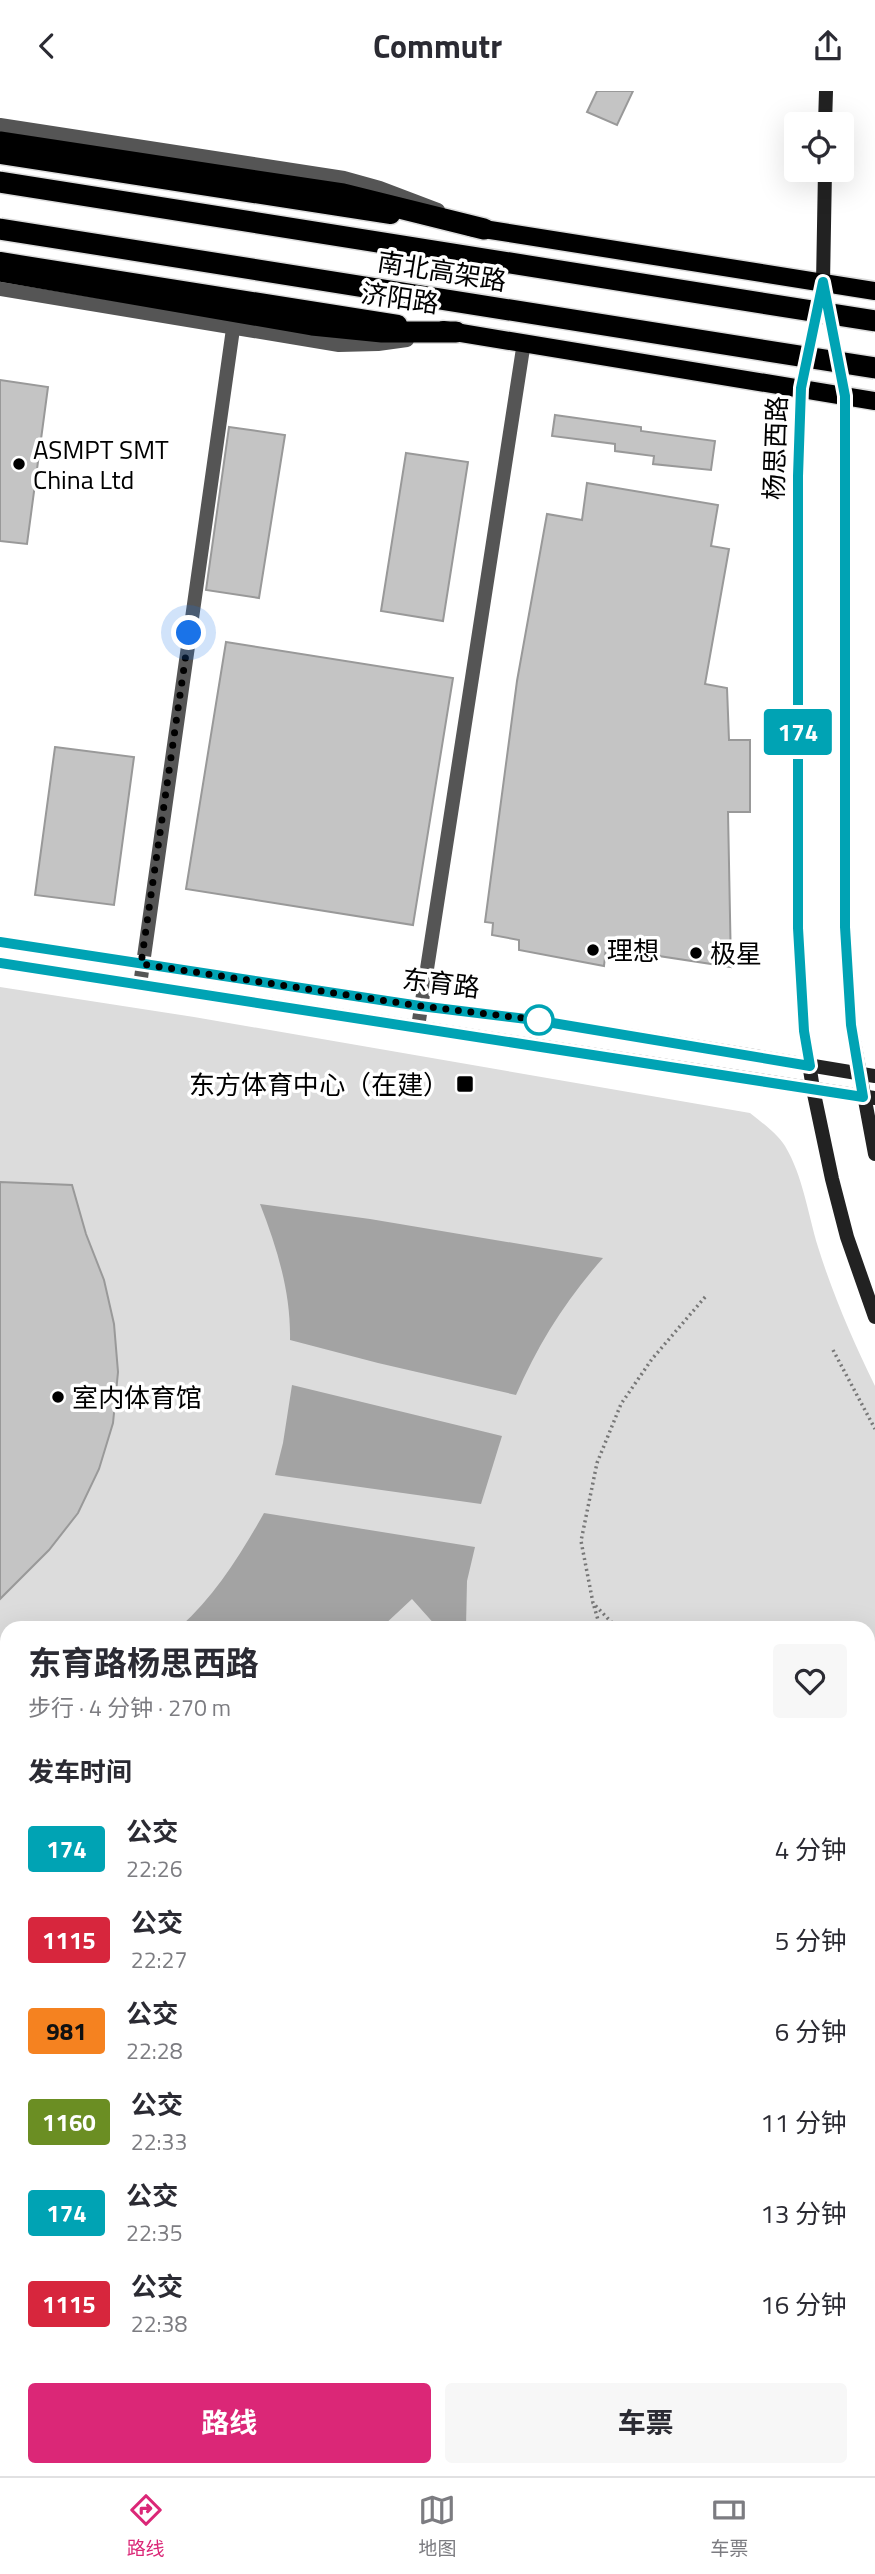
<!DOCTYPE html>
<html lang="zh">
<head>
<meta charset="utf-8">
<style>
	body { margin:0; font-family:"Titillium Web","Noto Sans SC",sans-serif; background:#f7f7f7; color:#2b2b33; height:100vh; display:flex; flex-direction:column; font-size:26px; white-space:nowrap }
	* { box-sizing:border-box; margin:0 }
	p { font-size:23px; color:#7c7c81 }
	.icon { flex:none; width:38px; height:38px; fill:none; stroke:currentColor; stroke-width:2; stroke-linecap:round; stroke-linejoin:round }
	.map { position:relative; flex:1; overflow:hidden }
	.sheet { position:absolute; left:0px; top:1530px; width:875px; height:856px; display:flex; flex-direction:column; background:#fff; border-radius:21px 21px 0 0; box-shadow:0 7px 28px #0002 }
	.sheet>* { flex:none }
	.badge { padding:0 14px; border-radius:5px; font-size:24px; line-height:46px }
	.controls { position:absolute; left:784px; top:21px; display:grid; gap:14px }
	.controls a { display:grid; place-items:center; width:70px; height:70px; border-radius:7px; background:#fff; box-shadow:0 7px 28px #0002; font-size:35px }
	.you { position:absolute; width:35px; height:35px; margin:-18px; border:5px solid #fff; border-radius:50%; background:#1a73e8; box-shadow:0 0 0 10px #1a73e833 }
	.map>.badge { position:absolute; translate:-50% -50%; box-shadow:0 0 0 4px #fff }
	h2 { padding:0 28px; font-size:26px; line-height:63px }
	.round { display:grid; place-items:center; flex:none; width:74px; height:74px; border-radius:7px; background:#f7f7f7 }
	.headline { display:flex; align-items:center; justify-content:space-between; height:119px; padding:0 28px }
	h1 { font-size:33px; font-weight:700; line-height:52px }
	.button { display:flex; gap:14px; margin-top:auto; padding:14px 28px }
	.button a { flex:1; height:80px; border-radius:7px; background:#db2777; color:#fff; font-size:28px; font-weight:700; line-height:80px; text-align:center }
	.button a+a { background:#f7f7f7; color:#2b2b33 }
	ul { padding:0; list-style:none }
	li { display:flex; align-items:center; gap:21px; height:91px; padding:0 28px }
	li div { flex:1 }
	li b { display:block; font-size:26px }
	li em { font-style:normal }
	li .badge { min-width:77px; font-weight:700; text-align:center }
	header { display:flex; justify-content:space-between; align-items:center; height:91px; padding:0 28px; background:#fff; font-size:32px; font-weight:700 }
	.tabs { display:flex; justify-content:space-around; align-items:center; height:98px; border-top:2px solid #e1e1e2; background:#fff; font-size:19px; color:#7c7c81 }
	.tabs a { display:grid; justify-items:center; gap:4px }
	.tabs .selected { color:#db2777 }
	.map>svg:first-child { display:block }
</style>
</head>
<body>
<header><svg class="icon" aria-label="back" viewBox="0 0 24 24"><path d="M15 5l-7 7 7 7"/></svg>Commutr<svg class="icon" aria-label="share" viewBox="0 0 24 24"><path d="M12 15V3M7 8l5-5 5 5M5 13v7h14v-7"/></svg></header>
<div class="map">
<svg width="875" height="2385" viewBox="0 0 875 2385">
	<rect width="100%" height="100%" fill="#fff"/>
	<path fill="#dcdcdc" d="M0,896L194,926L750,1022C762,1032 776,1041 785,1055C803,1085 808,1123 818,1156C833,1204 853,1250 875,1295V2122L868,2129V1536H7V2378H609L602,2385H0Z"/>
	<g fill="#a3a3a3">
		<path d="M260,1113L370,1128L603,1167C566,1209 538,1253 516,1304L378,1272L290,1249C291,1201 277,1157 260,1113Z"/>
		<path d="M292,1294L502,1345L481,1413L275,1384L283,1352Z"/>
		<path d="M264,1422L475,1456L467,1490L466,1536H437L412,1508L382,1536H180C215,1505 241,1463 264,1422Z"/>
		<path d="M7,1647V1897L0,1903V1651Z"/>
		<path d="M0,2042L7,2049V2378H133L126,2385H0Z"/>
	</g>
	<g fill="#c4c4c4" stroke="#999" stroke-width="2">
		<path d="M597,0H633L617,34L587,21Z"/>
		<path d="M0,289L48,296L27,453L0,450Z"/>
		<path d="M555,324L641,336V340L715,350L711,379L653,373L654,365L615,360V353L552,345Z"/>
		<path d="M229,336L285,344L259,507L206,499Z"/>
		<path d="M406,362L468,371L443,530L381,520Z"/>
		<path d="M587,392L718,414L711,455L729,458L705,593L727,597L729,649H750V721H728L731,876L606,857L604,875L519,859V849L492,844L493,832L485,831L517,590L547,423L582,429Z"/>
		<path d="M226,551L453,587L413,834L186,798Z"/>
		<path d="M55,656L134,666L114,814L35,804Z"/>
		<path d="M0,1091L72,1094L86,1143L104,1189L114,1233L118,1281L113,1332L99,1378L78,1422L49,1459L0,1508Z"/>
	</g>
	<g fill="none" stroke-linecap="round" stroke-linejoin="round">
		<g stroke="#dbdbdb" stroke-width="21">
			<g id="primary">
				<path d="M0,64L391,124"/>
				<path d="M471,136L875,200"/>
				<path d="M0,170L398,233"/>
				<path d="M443,239L875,310"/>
				<path d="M0,2347L7,2353"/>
				<path d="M39,2378L48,2385"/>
			</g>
		</g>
		<g stroke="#dbdbdb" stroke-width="24">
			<g id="highway">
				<path d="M0,51L343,103L484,138"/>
				<path d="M0,180L312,234L382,241H456"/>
			</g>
		</g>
		<g stroke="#777" stroke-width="3.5" stroke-dasharray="2 3.5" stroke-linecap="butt">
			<path d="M833,1259L875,1338"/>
			<path d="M594,1515L600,1536"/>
			<path d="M616,1536L593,1512L581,1450L597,1372L621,1313L652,1268L706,1205"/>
			<path d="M868,1579L875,1575"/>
			<path d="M868,1742L875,1729"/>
		</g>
		<path stroke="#555" stroke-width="9" d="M868,2241L875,2240"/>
		<g stroke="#555" stroke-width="14">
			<path d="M0,34L344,87L380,97L438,119"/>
			<path d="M0,198L339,254L378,253L407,249"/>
			<path d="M140,894L233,238"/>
			<path d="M418,936L524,251"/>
			<path d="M747,2378L753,2385"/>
		</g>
		<g stroke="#222" stroke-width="14">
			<path d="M825,33L826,0"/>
			<path d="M825,79L823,192L801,297L798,385V837L804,940L813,998L832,1088L847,1146L875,1226"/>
			<path d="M828,217L845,305V836L851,934L875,1063"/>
			<path d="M0,851L420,915L535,929L875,985"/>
			<path d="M0,872L875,1007"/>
			<path d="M868,2155L875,2148"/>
			<path d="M868,2209L875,2203"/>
			<path d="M631,2385L638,2378"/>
			<path d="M687,2385L694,2378"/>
		</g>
		<use href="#primary" stroke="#000" stroke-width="18"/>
		<use href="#highway" stroke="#000" stroke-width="21"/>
		<g stroke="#dbdbdb" stroke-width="24" stroke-linecap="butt">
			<g id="highway-bridge">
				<path d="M0,91L875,230"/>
				<path d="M0,138L875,277"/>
			</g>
		</g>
		<use href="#highway-bridge" stroke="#000" stroke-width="21"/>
	</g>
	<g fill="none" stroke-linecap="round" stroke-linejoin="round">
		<g stroke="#fff" stroke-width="16">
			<path id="line" d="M0,851L420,915L535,929L810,975L804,940L798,837V385L801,297L823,191L845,305V836L851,934L863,1006L0,872"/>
		</g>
		<use href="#line" stroke="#00a3b4" stroke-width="10"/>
		<path stroke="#000" stroke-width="7" stroke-dasharray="0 12.6" d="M189,542L141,873L420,915L539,929"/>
	</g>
	<g fill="#000" stroke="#fff" stroke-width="2.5">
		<circle cx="19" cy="373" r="7"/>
		<circle cx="593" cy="859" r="7"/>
		<circle cx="696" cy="862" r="7"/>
		<rect x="456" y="984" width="18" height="18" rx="3.5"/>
		<circle cx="58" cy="1306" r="7"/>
	</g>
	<circle fill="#fff" stroke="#00a3b4" stroke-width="3.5" cx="539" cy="929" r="14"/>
	<g text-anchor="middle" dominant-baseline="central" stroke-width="7" stroke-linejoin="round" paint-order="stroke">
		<g font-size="26" fill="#000" stroke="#fff">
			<text transform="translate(442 180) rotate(9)">南北高架路</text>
			<text transform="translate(400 207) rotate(8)">济阳路</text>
			<text transform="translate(775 357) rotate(-88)">杨思西路</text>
			<text transform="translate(441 892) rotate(7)">东育路</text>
		</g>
		<g font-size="26" fill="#000" stroke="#fff" text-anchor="start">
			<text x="33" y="358">ASMPT SMT<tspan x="33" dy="30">China Ltd</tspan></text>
			<text x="607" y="859">理想</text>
			<text x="710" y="862">极星</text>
			<text x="449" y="993" text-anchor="end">东方体育中心（在建）</text>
			<text x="72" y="1306">室内体育馆</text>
		</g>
	</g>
</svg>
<div class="controls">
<a><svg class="icon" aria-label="locate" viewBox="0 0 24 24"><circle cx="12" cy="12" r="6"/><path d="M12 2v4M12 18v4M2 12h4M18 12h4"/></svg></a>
</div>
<div class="you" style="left:189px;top:542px"></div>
<b class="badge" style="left:798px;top:641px;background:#00a3b4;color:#fff">174</b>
<section class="sheet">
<div class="headline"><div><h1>东育路杨思西路</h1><p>步行 · 4 分钟 · 270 m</p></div><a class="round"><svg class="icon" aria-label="heart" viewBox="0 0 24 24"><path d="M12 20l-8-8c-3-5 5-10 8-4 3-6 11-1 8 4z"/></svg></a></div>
<h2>发车时间</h2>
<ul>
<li><span class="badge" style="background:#00a3b4;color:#fff">174</span><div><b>公交</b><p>22:26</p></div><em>4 分钟</em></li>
<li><span class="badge" style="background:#d7263d;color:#fff">1115</span><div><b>公交</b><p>22:27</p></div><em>5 分钟</em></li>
<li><span class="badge" style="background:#f58220;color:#111">981</span><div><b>公交</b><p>22:28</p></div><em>6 分钟</em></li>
<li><span class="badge" style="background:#6b8e23;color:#fff">1160</span><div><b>公交</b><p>22:33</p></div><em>11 分钟</em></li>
<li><span class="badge" style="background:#00a3b4;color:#fff">174</span><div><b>公交</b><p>22:35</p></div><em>13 分钟</em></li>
<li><span class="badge" style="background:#d7263d;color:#fff">1115</span><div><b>公交</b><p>22:38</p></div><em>16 分钟</em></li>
</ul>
<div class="button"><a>路线</a><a>车票</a></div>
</section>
</div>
<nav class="tabs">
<a class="selected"><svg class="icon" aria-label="directions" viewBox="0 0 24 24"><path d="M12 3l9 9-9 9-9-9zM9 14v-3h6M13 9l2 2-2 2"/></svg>路线</a>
<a><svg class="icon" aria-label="map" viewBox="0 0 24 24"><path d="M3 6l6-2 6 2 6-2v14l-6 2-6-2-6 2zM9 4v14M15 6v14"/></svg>地图</a>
<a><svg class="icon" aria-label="tickets" viewBox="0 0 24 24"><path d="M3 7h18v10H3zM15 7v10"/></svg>车票</a>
</nav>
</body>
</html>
